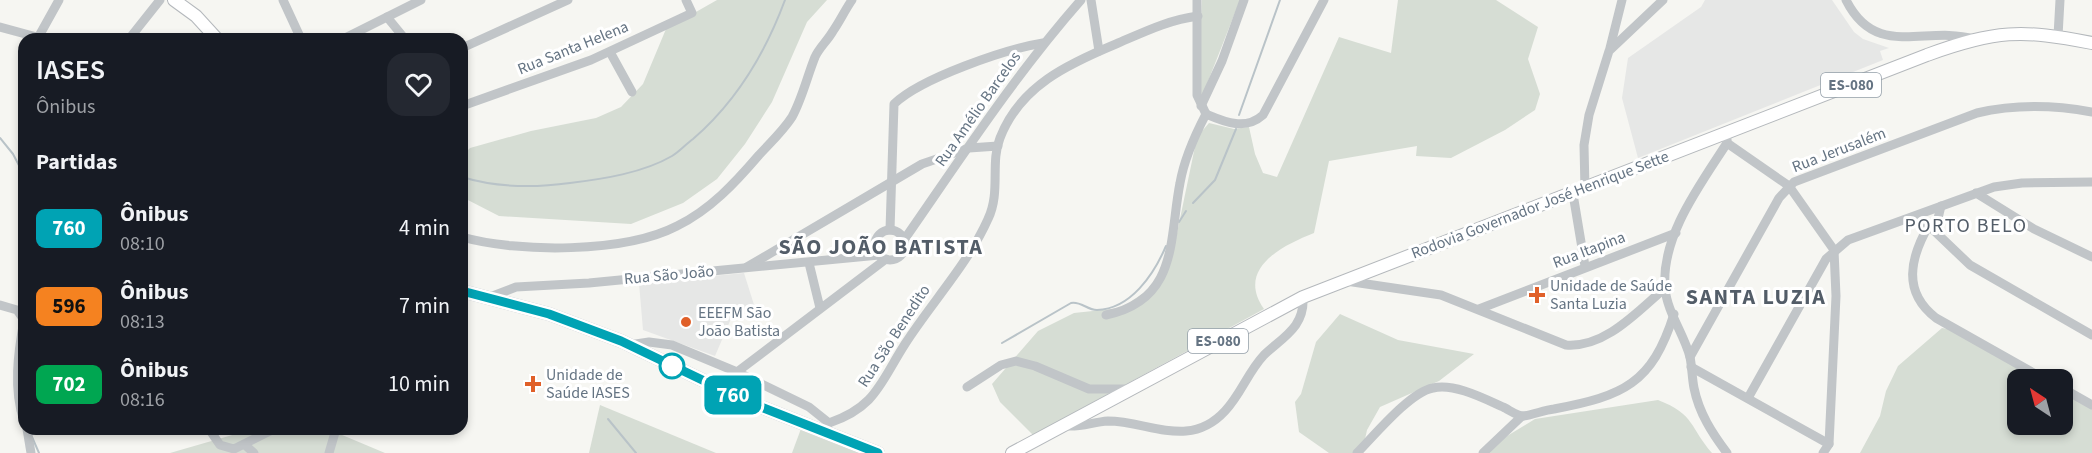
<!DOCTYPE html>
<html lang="pt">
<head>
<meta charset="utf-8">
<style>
	body { margin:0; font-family:"Source Sans 3",sans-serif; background:#242831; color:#f1f3f6; height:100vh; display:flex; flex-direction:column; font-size:22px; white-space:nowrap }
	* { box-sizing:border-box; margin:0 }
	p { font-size:20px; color:#9ea1a6 }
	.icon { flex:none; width:33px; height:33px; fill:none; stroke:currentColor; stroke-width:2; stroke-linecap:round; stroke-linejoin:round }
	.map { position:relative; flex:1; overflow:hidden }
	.side { position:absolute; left:18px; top:33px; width:450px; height:402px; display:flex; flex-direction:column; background:#171b24; border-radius:18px; box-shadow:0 3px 9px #0003 }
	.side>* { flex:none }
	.badge { padding:0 12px; border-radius:9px; font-size:21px; line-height:39px }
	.needle { width:39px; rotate:324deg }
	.buttons { position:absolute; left:2007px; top:369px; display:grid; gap:12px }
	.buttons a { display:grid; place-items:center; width:66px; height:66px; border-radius:12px; background:#171b24; box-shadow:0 3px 9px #0003; font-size:30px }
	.map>.badge { position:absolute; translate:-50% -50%; box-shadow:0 0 0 3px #fff }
	h2 { padding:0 18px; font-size:22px; line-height:54px }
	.round { display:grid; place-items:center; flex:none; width:63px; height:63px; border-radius:18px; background:#242831 }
	.overview { display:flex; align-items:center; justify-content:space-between; height:102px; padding:0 18px }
	h1 { font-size:28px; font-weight:600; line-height:45px }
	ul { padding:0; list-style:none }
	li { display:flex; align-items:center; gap:18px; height:78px; padding:0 18px }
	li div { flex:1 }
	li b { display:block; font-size:22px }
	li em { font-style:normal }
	li .badge { min-width:66px; font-weight:700; text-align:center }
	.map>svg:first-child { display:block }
</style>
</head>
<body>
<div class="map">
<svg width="2092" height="453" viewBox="0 0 2092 453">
	<rect width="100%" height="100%" fill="#f6f6f2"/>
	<g fill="#e6e7e6">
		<path d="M1705,0H1832L1854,32L1863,39L1889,48L1880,51L1883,60L1638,158L1622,98L1628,58L1701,7Z"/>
		<path d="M744,273L755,308L733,314L715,356L643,330L639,283Z"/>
	</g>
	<g fill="#d6ddd4">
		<path d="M717,0H827L807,22L772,102L745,144L717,179L683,203L631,224L499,216L462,197V156L470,148L531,131L596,118L621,107L643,84L666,29Z"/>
		<path d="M1202,0H1240L1201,99L1198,80Z"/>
		<path d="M1398,0H1496L1538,27L1528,59L1540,94L1535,110L1505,130L1451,158L1416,156L1417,146L1329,161L1314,233C1281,246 1236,269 1264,309L1033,435L1000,402L992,384L1038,331L1074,313L1121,308L1145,292L1171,262L1197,137L1209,123L1234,129L1249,127L1255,154L1263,173L1277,177L1339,37L1391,53Z"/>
		<path d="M1340,314L1398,340L1474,354L1439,381L1380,407L1367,430L1362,453H1329L1299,432L1295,402L1301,394L1316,342Z"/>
		<path d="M1942,328L1954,330L2042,379L2018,380V424H2062L2063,391L2092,408V453H1860L1880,416L1886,391L1898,366Z"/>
		<path d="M1658,400C1695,414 1690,428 1712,453H1479L1535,419Z"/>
		<path d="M600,405L716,453H589Z"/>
		<path d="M802,426L866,453H792Z"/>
		<path d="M253,429H336L335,432L385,453H170Z"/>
	</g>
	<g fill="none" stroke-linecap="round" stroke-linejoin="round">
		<g stroke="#b9c3c8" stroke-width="2">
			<path d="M1239,115L1280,0"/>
			<path d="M0,138L13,154L24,175"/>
			<path d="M462,177C498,188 534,188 570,183C603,179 643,173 672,156C679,152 686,144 693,139C737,101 765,54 785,0"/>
			<path d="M1193,203L1215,180L1236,129"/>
			<path d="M1179,222L1186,211"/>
			<path d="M1002,343L1071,303C1081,301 1087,310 1097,310C1131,309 1154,274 1166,246"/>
			<path d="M608,419L636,453"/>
			<path d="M32,437L39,453"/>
		</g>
		<g stroke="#b4b8bc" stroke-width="14">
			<g id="major">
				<path d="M174,0L196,16L217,39"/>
				<path d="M462,291L549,314L621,341L746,401L878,453"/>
				<path d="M1012,453L1303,297L1927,55C1996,30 2021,29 2092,43"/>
			</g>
		</g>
		<g stroke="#c1c5c8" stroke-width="9">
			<path d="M283,0L301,39"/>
			<path d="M1091,0L1099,51"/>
			<path d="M1197,0V95L1206,114"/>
			<path d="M1846,0C1876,60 1925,25 1974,39"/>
			<path d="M387,17L405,39"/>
			<path d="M0,27L44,39"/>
			<path d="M39,36L59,0"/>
			<path d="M2058,36L2060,0"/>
			<path d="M129,39L160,0"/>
			<path d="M343,39L421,0"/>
			<path d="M462,48L568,0"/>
			<path d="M1610,48L1622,0"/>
			<path d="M610,52L632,92"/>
			<path d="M462,106L591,60L692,13L686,0"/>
			<path d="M1201,106L1222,61L1244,0"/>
			<path d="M1206,114C1225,122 1245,131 1263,115L1324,0"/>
			<path d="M1727,139V143C1700,185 1661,236 1665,288C1667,312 1684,334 1690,357C1692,367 1692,378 1694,388C1699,413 1712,433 1727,453"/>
			<path d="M1727,143L1789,186L1834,250L1836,296L1829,444L1823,453"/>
			<path d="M1585,190L1584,145L1589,115L1609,51L1663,0"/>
			<path d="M1976,193L2034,229L2092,257"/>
			<path d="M1573,194L1585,266"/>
			<path d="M1926,223L1970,265L2092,335"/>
			<path d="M1929,225C1910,258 1902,292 1936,318L2046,380"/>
			<path d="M890,230L894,104C921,78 1006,49 1043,43"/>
			<circle cx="890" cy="245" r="15"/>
			<path d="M1935,231L1941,206"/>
			<path d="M462,237C518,253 625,253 677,226C710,210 735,183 759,155C770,143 783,131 792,117C802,99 807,77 815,57C819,48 828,40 833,31C840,21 845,10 852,0"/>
			<path d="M904,240C961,158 1015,75 1081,0"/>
			<path d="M809,263L820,308"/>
			<path d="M747,267L922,164L969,148L998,146"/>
			<path d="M1346,281L1441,295L1566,345C1605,348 1637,312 1665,288"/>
			<path d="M490,297L516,287L589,283L879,255"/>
			<path d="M0,305L17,310L24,320"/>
			<path d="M1479,309L1676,233"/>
			<path d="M1106,315C1179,300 1169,238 1180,183C1184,160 1195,135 1206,114"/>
			<path d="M24,320C18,353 13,389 24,421"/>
			<path d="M629,345L649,342L672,345L737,372L809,407L829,423"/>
			<path d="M1690,357L1779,198L1794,182L1977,113C2015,104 2054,105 2092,112"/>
			<path d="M1691,367L1829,444"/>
			<path d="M737,372L886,259"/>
			<path d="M967,387L1001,365L1016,361L1035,366L1089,389H1129"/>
			<path d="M2062,388L2092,405"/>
			<path d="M1748,398L1826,259L1848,240L1994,187L2022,183L2092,182"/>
			<path d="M829,423C876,407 880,383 905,344C932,302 968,264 988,219C1001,192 990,163 1000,138C1020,86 1068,64 1116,44C1144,32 1168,20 1198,16"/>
			<path d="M1067,426C1082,427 1093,422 1108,421C1149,421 1189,450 1225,411C1241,394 1248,372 1264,355C1283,337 1305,327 1303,297"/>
			<path d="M27,429L31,453"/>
			<path d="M209,429L220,445L234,449L274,429"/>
			<path d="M245,445L254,453"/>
			<path d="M329,453L336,429"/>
			<path d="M1357,453C1374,436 1410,392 1433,388C1454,383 1483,398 1503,407C1508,409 1517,416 1523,416C1533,415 1544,410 1554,409C1623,396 1652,384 1674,314"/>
			<path d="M1483,453L1522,416"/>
		</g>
		<use href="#major" stroke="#fff" stroke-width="12"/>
	</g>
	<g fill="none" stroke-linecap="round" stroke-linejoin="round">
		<g stroke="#fff" stroke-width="14">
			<path id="line" d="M462,291L549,314L621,341L746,401L878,453"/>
		</g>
		<use href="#line" stroke="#00a3b4" stroke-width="9"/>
	</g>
	<g fill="#e06029" stroke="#fff" stroke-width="2">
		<path d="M1534 286h6v6h6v6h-6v6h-6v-6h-6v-6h6z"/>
		<circle cx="686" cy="322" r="6"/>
		<path d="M530 375h6v6h6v6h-6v6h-6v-6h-6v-6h6z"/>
	</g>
	<circle fill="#fff" stroke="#00a3b4" stroke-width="3" cx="672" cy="366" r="12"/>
	<g text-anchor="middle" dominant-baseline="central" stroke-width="6" stroke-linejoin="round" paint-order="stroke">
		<g fill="#fff" stroke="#939ea8" stroke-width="1.5">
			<rect x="1821" y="73" width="60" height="24" rx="4.5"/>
			<rect x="1188" y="329" width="60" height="24" rx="4.5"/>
		</g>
		<g font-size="15" font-weight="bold" fill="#657483">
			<text x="1851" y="85">ES-080</text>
			<text x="1218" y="341">ES-080</text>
		</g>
		<g font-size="16" fill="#657483" stroke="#fff">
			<text transform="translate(573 48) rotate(-22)">Rua Santa Helena</text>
			<text transform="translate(978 109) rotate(-55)">Rua Amélio Barcelos</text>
			<text transform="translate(1839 150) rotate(-21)">Rua Jerusalém</text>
			<text transform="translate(1540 205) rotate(-21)">Rodovia Governador José Henrique Sette</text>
			<text transform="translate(1589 250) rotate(-21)">Rua Itapina</text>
			<text transform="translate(669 275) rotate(-5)">Rua São João</text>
			<text transform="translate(894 336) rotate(-57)">Rua São Benedito</text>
		</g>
		<g font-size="16" fill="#657483" stroke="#fff" text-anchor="start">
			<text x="1550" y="286">Unidade de Saúde<tspan x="1550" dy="18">Santa Luzia</tspan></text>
			<text x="698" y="313">EEEFM São<tspan x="698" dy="18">João Batista</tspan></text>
			<text x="546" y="375">Unidade de<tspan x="546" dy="18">Saúde IASES</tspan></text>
		</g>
		<g font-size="20" letter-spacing="1.5" fill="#535d68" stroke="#fff">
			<text x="1966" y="226">PORTO BELO</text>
		</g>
		<g font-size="22" font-weight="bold" letter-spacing="1.5" fill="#535d68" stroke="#fff">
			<text x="881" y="247">SÃO JOÃO BATISTA</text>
			<text x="1756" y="297">SANTA LUZIA</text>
		</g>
	</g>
</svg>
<div class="buttons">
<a><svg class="needle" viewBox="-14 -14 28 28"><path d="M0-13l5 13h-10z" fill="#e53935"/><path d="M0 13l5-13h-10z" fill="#9ea1a6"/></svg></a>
</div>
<b class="badge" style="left:733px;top:395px;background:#00a3b4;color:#fff">760</b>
<section class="side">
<div class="overview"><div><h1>IASES</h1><p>Ônibus</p></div><a class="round"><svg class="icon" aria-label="heart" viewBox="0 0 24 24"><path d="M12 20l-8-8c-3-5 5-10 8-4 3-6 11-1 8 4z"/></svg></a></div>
<h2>Partidas</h2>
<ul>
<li><span class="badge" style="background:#00a3b4;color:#fff">760</span><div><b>Ônibus</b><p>08:10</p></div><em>4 min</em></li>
<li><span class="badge" style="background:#f58220;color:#111">596</span><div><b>Ônibus</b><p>08:13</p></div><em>7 min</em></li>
<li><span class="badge" style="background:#00a651;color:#fff">702</span><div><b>Ônibus</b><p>08:16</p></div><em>10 min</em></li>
</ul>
</section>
</div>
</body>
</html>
